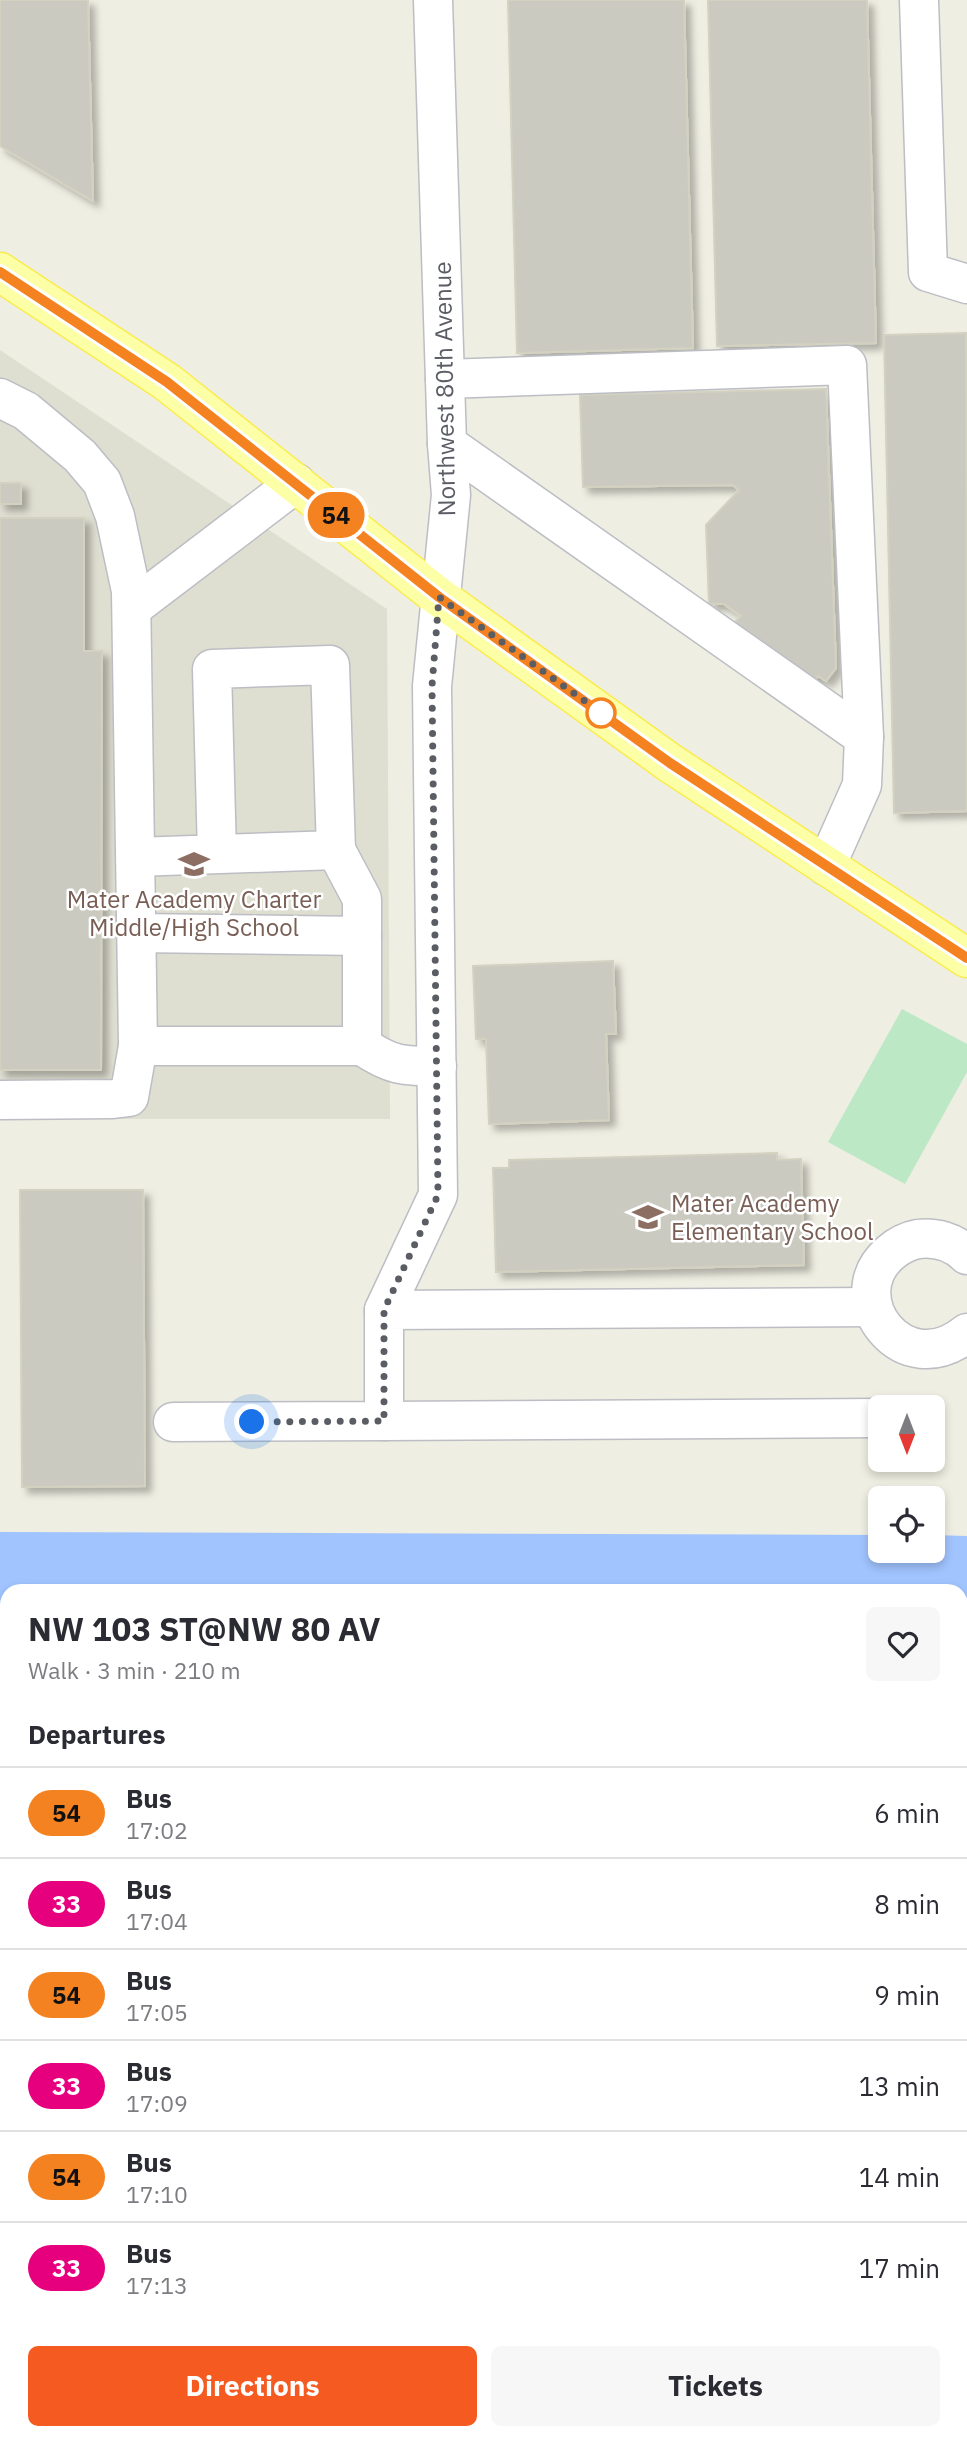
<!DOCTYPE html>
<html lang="en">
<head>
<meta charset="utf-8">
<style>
	body { margin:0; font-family:"IBM Plex Sans",sans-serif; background:#f7f7f7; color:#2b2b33; height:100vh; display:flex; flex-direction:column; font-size:26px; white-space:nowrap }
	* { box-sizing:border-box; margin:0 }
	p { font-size:23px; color:#7c7c81 }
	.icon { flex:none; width:38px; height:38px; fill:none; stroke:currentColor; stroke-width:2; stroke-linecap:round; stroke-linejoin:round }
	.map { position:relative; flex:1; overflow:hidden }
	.sheet { position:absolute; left:0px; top:1584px; width:968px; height:856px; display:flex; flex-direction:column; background:#fff; border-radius:21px 21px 0 0; box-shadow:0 4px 10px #0003 }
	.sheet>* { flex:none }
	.badge { padding:0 14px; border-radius:23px; font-size:24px; line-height:46px }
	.needle { width:46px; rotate:180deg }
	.buttons { position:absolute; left:868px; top:1395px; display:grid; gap:14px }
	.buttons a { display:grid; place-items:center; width:77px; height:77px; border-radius:10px; background:#fff; box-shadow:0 4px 10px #0003; font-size:35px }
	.you { position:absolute; width:35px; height:35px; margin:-18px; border:5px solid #fff; border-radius:50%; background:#1a73e8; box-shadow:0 0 0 10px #1a73e833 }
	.map>.badge { position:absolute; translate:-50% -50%; box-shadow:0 0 0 4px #fff }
	h2 { padding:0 28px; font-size:26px; line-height:63px }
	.round { display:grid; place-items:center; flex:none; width:74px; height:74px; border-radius:10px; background:#f7f7f7 }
	.summary { display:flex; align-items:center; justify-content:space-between; height:119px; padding:0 28px }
	h1 { font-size:33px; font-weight:800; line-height:52px }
	.button { display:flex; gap:14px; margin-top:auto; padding:14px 28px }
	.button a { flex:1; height:80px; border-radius:10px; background:#f55b21; color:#fff; font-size:28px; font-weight:800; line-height:80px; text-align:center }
	.button a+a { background:#f7f7f7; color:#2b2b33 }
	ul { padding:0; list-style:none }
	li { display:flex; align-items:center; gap:21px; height:91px; padding:0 28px; border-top:2px solid #e1e1e2 }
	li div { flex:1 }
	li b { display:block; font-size:26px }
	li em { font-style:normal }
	li .badge { min-width:77px; font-weight:700; text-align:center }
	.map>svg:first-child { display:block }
</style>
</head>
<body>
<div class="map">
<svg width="967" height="2438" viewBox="0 0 967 2438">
	<defs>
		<filter id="shadow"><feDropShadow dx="6" dy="6" stdDeviation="3.5" flood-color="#0004"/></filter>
	</defs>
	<rect width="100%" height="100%" fill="#eeeee2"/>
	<path fill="#deded1" d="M0,350L387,609L390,1119H0Z"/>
	<path fill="#bce8c5" d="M902,1009L967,1044V1072L905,1184L828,1142Z"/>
	<path fill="#a1c4ff" d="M0,1532L880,1535V1550H933V1535L967,1536V1652H961V1591H7V1646H0Z"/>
	<g fill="#cbcac1" stroke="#d3d1c0" stroke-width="2" filter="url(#shadow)">
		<path d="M0,0H88L93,201L0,146Z"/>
		<path d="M508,0H684L693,348L517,353Z"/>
		<path d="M708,0H867L876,343L717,346Z"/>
		<path d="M966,333L967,811L894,813L884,335Z"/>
		<path d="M826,389L836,668L826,681L818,676L810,685L733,624L741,616L724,604H709L706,525L739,490L733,485L583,487L580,395Z"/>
		<rect x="0" y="483" width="21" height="21"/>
		<path d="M0,518H84V651H102L101,1070H0Z"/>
		<path d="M613,961L616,1034H606L609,1120L489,1124L486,1039H476L473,966Z"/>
		<path d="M777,1153V1160L801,1159L804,1265L496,1272L493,1168H509V1160Z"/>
		<path d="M20,1190H143L145,1486L22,1487Z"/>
		<rect x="0" y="1951" width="7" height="152"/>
		<rect x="0" y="2162" width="7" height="61"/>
		<rect x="0" y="2294" width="7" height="64"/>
	</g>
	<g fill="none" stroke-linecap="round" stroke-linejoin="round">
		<g stroke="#bcbec4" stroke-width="41">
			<g id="minor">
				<path d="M919,0L928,272L967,284"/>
				<path d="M445,379L847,365L864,737"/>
				<path d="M0,398L26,411L80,456L102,482L115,516L131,591L138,1046L129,1097L113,1099L0,1100"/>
				<path d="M447,444L864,737L862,785L826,866"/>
				<path d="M132,608L296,483"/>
				<path d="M136,857L336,850L330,665L212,669L217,854"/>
				<path d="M136,933L362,936"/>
				<path d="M138,1046H362V899L336,850"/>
				<path d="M362,1046C392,1066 402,1066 437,1066"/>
				<path d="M967,1255C954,1242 936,1237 918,1239C907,1241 898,1246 890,1253C838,1298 904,1385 967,1333"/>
				<path d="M384,1310L438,1195L432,686L451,495L447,444L433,0"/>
				<path d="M384,1421L880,1418"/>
				<path d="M173,1422L384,1421V1310L873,1307"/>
				<path d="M961,1758H967"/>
				<path d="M2,1915L5,1758"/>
				<path d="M961,1964H967"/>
				<path d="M961,2273H967"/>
				<path d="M0,2381H7"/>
			</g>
		</g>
		<g stroke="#fbec4e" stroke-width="41">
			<path id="major" d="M0,272L167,382L439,597L670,763L967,958"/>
		</g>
		<use href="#minor" stroke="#fff" stroke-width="38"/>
		<use href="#major" stroke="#fcffa6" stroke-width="38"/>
	</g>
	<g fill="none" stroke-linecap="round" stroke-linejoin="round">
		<g stroke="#fff" stroke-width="16">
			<path id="line" d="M0,272L167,382L439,597L670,763L967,958"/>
		</g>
		<use href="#line" stroke="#f58220" stroke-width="10"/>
		<path stroke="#5a5d64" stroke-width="7" stroke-dasharray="0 12.6" d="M252,1422L384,1421V1310L438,1195L432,686L439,597L610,719L601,713"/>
	</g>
	<defs>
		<g id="school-bare" transform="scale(2.415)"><path d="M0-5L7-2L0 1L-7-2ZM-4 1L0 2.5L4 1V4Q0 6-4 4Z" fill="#8d6e63" stroke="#fff" stroke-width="2.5" paint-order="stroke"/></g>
	</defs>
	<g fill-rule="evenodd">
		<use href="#school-bare" x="194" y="864"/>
		<use href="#school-bare" x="648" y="1217"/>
	</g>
	<circle fill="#fff" stroke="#f58220" stroke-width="3.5" cx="601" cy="713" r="14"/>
	<g text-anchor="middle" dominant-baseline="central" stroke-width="5" stroke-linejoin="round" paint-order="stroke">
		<g font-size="24" fill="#5a5d64" stroke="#fff">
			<text transform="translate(444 389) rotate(-91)">Northwest 80th Avenue</text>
		</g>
		<g font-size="24" fill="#785e54" stroke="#fff">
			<text x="194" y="899">Mater Academy Charter<tspan x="194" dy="28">Middle/High School</tspan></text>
			<text x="671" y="1203" text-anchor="start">Mater Academy<tspan x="671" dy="28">Elementary School</tspan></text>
		</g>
	</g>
</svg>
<div class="buttons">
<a><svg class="needle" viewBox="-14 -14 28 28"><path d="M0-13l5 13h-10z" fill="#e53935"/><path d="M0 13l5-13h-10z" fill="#7c7c81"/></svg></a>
<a><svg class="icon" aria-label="locate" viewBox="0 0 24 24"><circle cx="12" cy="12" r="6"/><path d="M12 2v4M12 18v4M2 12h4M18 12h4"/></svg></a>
</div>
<div class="you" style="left:252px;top:1422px"></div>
<b class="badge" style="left:336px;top:515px;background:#f58220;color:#111">54</b>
<section class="sheet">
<div class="summary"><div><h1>NW 103 ST@NW 80 AV</h1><p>Walk · 3 min · 210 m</p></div><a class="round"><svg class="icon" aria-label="heart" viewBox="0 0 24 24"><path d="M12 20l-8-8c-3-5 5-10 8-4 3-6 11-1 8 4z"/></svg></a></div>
<h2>Departures</h2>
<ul>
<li><span class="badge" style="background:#f58220;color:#111">54</span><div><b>Bus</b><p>17:02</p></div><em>6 min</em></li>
<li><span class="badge" style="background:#e6007e;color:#fff">33</span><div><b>Bus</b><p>17:04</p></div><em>8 min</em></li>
<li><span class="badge" style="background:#f58220;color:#111">54</span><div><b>Bus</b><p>17:05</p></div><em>9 min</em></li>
<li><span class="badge" style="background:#e6007e;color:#fff">33</span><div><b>Bus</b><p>17:09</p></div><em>13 min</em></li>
<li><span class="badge" style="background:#f58220;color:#111">54</span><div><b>Bus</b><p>17:10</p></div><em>14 min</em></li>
<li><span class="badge" style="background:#e6007e;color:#fff">33</span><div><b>Bus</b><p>17:13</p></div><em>17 min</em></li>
</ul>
<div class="button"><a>Directions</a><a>Tickets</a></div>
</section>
</div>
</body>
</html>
